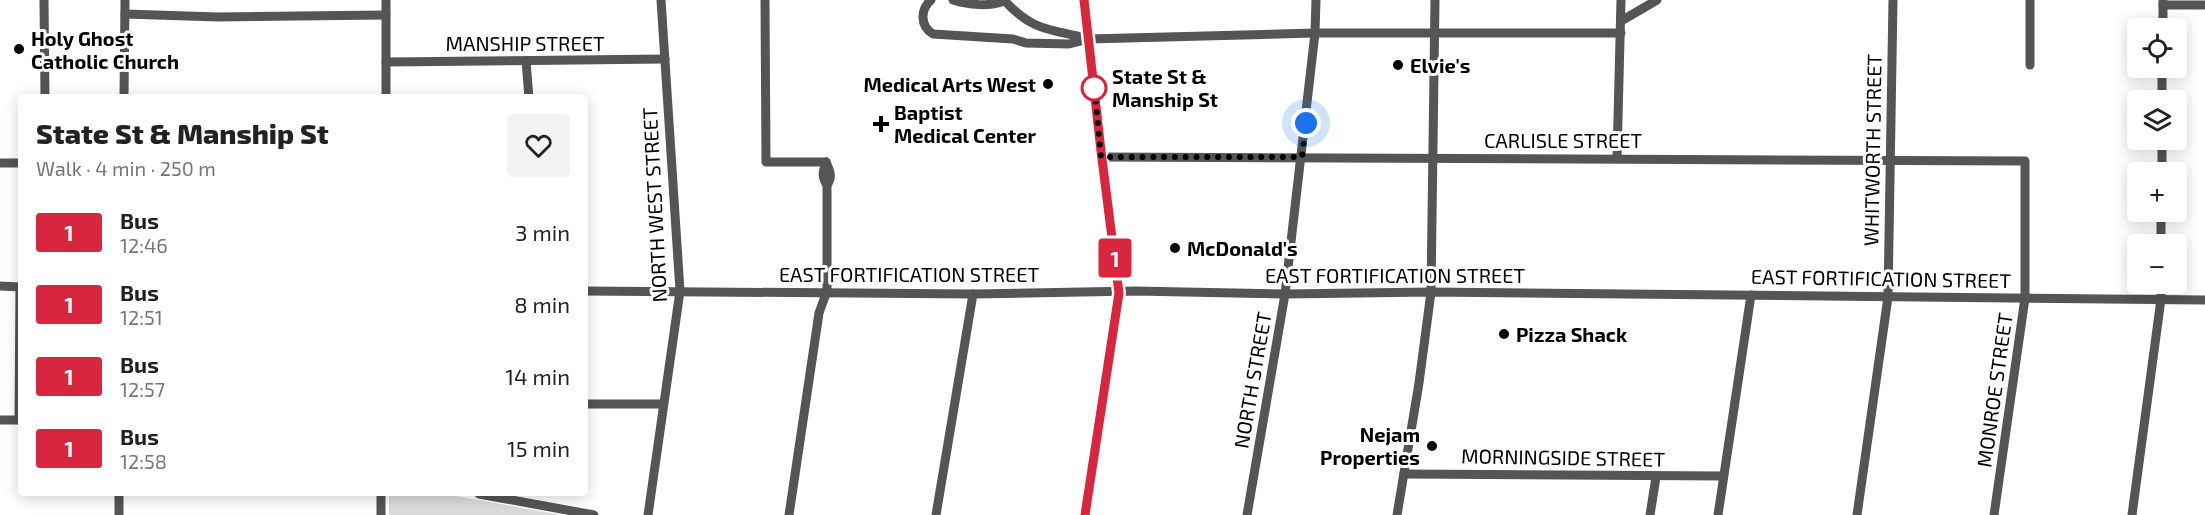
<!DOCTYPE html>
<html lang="en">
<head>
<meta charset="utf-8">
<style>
	body { margin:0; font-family:"Exo 2",sans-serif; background:#f2f2f2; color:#222; height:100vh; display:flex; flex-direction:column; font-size:22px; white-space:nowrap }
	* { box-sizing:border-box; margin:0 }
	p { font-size:20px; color:#767676 }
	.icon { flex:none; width:33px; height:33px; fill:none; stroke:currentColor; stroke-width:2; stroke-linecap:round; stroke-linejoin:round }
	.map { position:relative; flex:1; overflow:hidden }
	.side { position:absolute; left:18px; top:94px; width:570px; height:402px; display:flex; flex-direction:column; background:#fff; border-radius:6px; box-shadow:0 3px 15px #0003 }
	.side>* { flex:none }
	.badge { padding:0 12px; border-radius:4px; font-size:21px; line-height:39px }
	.buttons { position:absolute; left:2127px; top:18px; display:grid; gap:12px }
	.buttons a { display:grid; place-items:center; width:60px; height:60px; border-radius:6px; background:#fff; box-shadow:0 3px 15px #0003; font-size:30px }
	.you { position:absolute; width:30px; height:30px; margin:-15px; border:4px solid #fff; border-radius:50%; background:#1a73e8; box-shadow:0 0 0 9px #1a73e833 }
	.map>.badge { position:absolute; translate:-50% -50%; box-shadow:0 0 0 3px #fff }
	.round { display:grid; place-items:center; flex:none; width:63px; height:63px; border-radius:6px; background:#f2f2f2 }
	.headline { display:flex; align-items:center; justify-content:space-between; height:102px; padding:0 18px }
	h1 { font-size:28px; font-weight:800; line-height:45px }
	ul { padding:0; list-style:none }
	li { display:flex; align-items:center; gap:18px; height:72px; padding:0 18px }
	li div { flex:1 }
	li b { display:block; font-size:22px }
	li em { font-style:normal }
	li .badge { min-width:66px; font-weight:700; text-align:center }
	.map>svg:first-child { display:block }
</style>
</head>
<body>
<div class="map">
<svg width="2205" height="515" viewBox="0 0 2205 515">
	<rect width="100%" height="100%" fill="#fff"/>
	<path fill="#dcdcdc" d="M389,494H444L562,515H389Z"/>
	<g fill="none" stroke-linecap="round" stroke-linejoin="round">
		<g stroke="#555" stroke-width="9">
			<path d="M44,0L45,98"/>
			<path d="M386,0V98"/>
			<path d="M765,0L766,162H826"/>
			<path d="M931,0C920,10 920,26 933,34L1013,39L1026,43L1069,44L1089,39L1315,33H1621"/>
			<path d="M953,0C969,5 989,7 1004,1"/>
			<path d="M1004,0C1032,31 1049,29 1086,38"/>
			<path d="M2163,5H2205"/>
			<path d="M125,14L218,17L386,15"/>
			<path d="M1621,21L1657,0"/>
			<path d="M2163,28V1"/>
			<path d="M526,61L529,98"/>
			<path d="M386,62L665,59"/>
			<path d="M2030,65V0"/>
			<path d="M124,98L125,0"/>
			<path d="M2162,100V68"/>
			<path d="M1101,157L2025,161V298L1994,515"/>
			<path d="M1617,158L1621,0"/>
			<path d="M826,162C823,172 821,176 827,185"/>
			<path d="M0,163H21"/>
			<path d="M2162,172V140"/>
			<path d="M2161,244V212"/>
			<path d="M0,286L21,287"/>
			<path d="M585,291L973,294L1135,291L1285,294L1431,292L2205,300"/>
			<path d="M585,404H663"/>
			<path d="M0,420H21"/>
			<path d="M19,420L20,287"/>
			<path d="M1404,474L1723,476"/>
			<path d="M381,494V515"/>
			<path d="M479,494L594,515"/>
			<path d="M119,515V494"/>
			<path d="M648,515L680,291L661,0"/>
			<path d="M789,515L819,313L827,291V185C833,177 830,171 826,162"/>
			<path d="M936,515L973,294"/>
			<path d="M1247,515L1285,294L1315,33L1316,0"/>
			<path d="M1397,515L1419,383L1431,292L1435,0"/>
			<path d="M1650,515L1656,477"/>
			<path d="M1718,515L1751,295"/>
			<path d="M1857,515L1888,297L1893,0"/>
			<path d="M2132,515L2161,299V284"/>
		</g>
		<path stroke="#000" stroke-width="10" d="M1084,0L1101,157L1119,293L1085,515"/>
	</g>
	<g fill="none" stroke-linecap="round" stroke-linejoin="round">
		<g stroke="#fff" stroke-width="14">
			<path id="line" d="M1084,0L1101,151L1119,293L1085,515"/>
		</g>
		<use href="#line" stroke="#d7263d" stroke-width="9"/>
		<path stroke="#000" stroke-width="6" stroke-dasharray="0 10.8" d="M1094,88V84L1101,157H1302L1306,123"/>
	</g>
	<g fill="#000" stroke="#fff" stroke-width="2">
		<circle cx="19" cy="49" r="6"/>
		<circle cx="1398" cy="65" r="6"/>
		<circle cx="1048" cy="84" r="6"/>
		<path d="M878 115h6v6h6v6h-6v6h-6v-6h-6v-6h6z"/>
		<circle cx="1175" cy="248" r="6"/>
		<circle cx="1504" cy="334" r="6"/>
		<circle cx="1432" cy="446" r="6"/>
	</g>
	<circle fill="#fff" stroke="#d7263d" stroke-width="3" cx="1094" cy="88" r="12"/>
	<g text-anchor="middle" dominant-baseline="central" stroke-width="6" stroke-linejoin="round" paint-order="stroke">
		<g font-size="20" font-weight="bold" fill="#000" stroke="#fff" text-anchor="start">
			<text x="31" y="38">Holy Ghost<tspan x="31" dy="23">Catholic Church</tspan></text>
			<text x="1410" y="65">Elvie's</text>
			<text x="1036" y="84" text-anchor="end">Medical Arts West</text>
			<text x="894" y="112">Baptist<tspan x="894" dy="23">Medical Center</tspan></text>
			<text x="1187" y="248">McDonald's</text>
			<text x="1516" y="334">Pizza Shack</text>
			<text x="1420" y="434" text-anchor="end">Nejam<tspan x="1420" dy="23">Properties</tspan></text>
		</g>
		<g font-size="20" fill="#000" stroke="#fff">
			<text x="525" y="43">MANSHIP STREET</text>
			<text x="1563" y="140">CARLISLE STREET</text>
			<text transform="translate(1872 150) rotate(-89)">WHITWORTH STREET</text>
			<text transform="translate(654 205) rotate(-93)">NORTH WEST STREET</text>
			<text x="909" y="274">EAST FORTIFICATION STREET</text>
			<text x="1395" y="275">EAST FORTIFICATION STREET</text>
			<text transform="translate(1881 278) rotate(1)">EAST FORTIFICATION STREET</text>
			<text transform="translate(1252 380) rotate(-80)">NORTH STREET</text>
			<text transform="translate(1994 390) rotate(-82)">MONROE STREET</text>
			<text transform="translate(1563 457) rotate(1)">MORNINGSIDE STREET</text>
		</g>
		<g font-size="20" font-weight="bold" fill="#000" stroke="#fff" text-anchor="start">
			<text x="1112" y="76">State St &amp;<tspan x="1112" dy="23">Manship St</tspan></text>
		</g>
	</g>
</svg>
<div class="buttons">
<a><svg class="icon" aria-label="locate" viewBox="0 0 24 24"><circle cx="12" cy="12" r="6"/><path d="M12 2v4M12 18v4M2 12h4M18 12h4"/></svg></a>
<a><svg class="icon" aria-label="layers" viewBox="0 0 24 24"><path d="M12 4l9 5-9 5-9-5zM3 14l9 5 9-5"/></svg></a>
<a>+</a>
<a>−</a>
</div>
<div class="you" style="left:1306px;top:123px"></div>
<b class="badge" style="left:1115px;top:258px;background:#d7263d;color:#fff">1</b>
<section class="side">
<div class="headline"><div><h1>State St &amp; Manship St</h1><p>Walk · 4 min · 250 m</p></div><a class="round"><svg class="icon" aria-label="heart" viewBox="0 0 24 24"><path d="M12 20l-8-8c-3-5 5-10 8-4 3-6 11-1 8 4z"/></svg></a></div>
<ul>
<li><span class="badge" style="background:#d7263d;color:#fff">1</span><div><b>Bus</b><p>12:46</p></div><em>3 min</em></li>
<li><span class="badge" style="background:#d7263d;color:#fff">1</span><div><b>Bus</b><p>12:51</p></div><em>8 min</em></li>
<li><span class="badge" style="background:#d7263d;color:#fff">1</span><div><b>Bus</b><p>12:57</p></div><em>14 min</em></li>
<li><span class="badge" style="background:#d7263d;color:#fff">1</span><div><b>Bus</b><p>12:58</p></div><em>15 min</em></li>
</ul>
</section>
</div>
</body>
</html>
